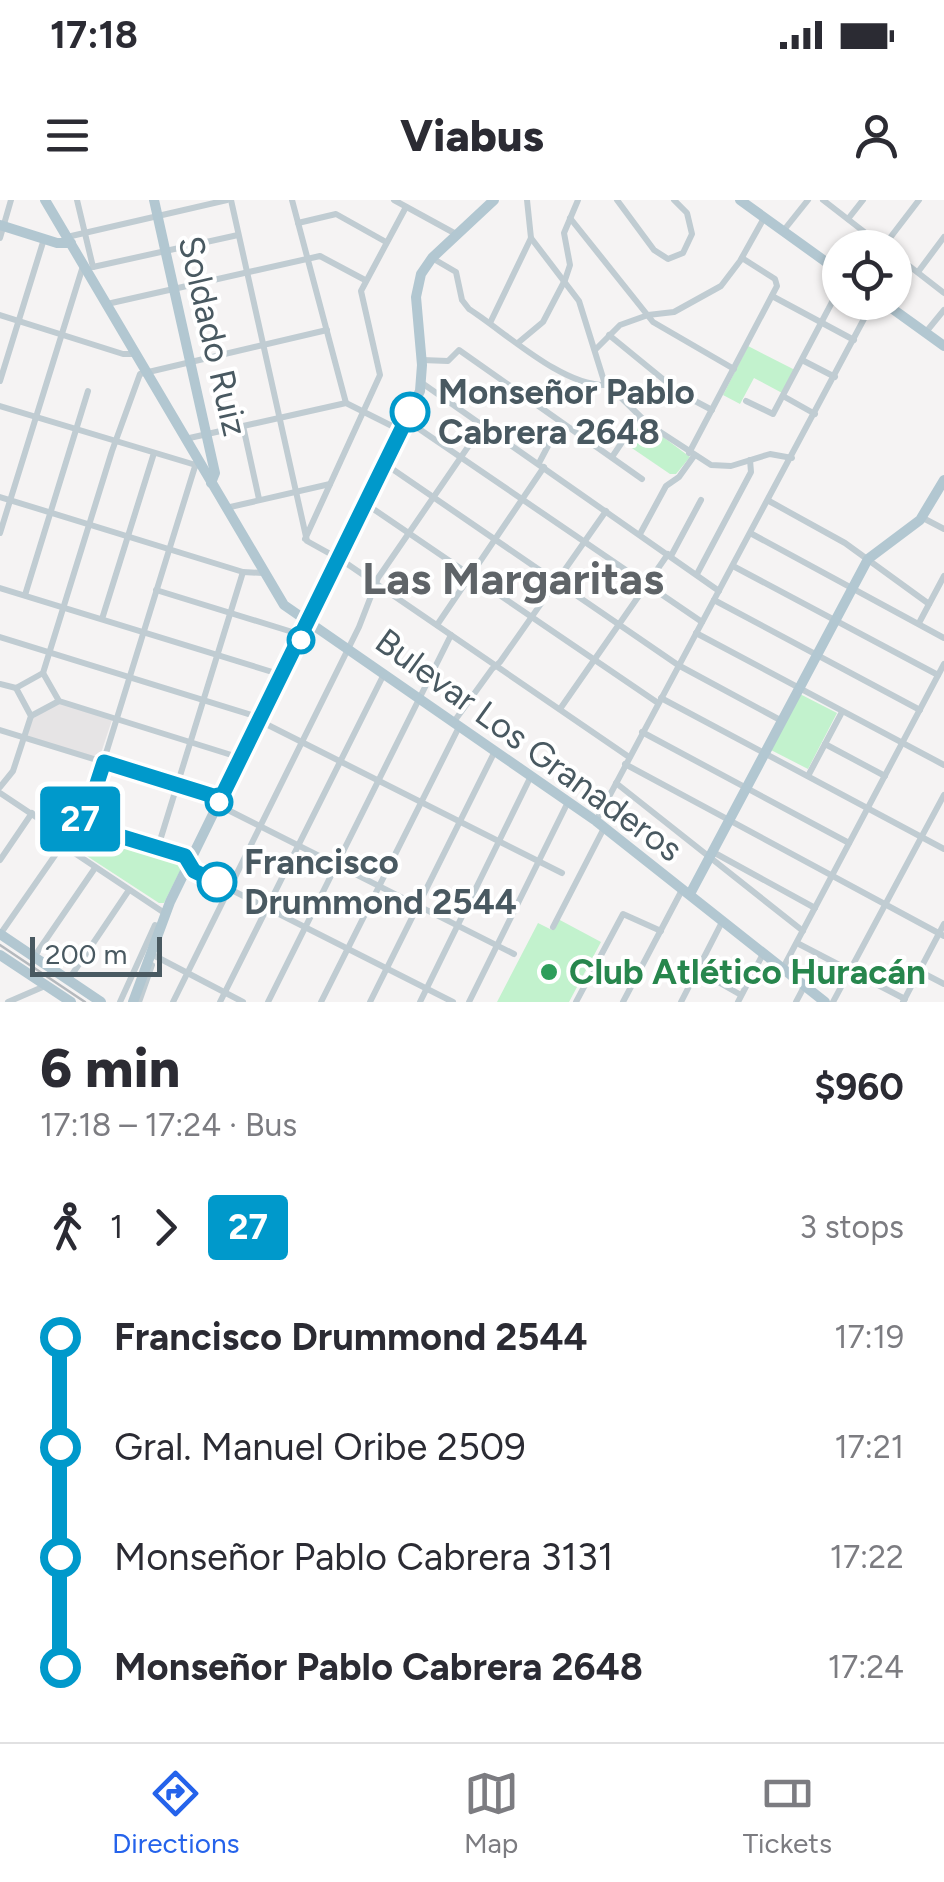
<!DOCTYPE html>
<html lang="en">
<head>
<meta charset="utf-8">
<style>
	body { margin:0; font-family:Figtree,sans-serif; background:#f7f7f7; color:#2b2b33; height:100vh; display:flex; flex-direction:column; font-size:38px; white-space:nowrap }
	* { box-sizing:border-box; margin:0 }
	p { font-size:32px; color:#7c7c81 }
	.icon { flex:none; width:55px; height:55px; fill:none; stroke:currentColor; stroke-width:2; stroke-linecap:round; stroke-linejoin:round }
	.map { position:relative; height:802px; overflow:hidden }
	.details { display:flex; flex-direction:column; background:#fff; flex:1 }
	.details>* { flex:none }
	.badge { padding:0 20px; border-radius:8px; font-size:35px; line-height:65px }
	.tools { position:absolute; left:822px; top:30px; display:grid; gap:20px }
	.tools a { display:grid; place-items:center; width:90px; height:90px; border-radius:50%; background:#fff; box-shadow:0 2px 8px #0004; font-size:50px }
	.scale { position:absolute; left:30px; bottom:25px; width:132px; box-sizing:border-box; padding-left:10px; border:5px solid #495961; border-top:0; font-size:28px; line-height:35px; white-space:nowrap; color:#495961; -webkit-text-stroke:8px #fff; paint-order:stroke }
	.map>.badge { position:absolute; translate:-50% -50%; box-shadow:0 0 0 5px #fff }
	.legs { display:flex; align-items:center; gap:15px; height:110px; padding:0 40px; font-size:32px }
	.legs p { margin-inline-start:auto }
	.summary { display:flex; align-items:center; justify-content:space-between; height:170px; padding:0 40px }
	h1 { font-size:55px; font-weight:800; line-height:75px }
	ul { padding:0 40px; list-style:none }
	li { display:flex; align-items:center; gap:35px; height:110px; font-size:38px }
	li i { display:grid; place-items:center; width:15px; height:100%; margin:0 12px; background:currentColor }
	li i::after { content:''; width:25px; height:25px; margin:-12px; border:8px solid; border-radius:50%; background:#fff }
	li p { margin-inline-start:auto }
	li:first-child i { background:linear-gradient(#0000 50%,currentColor 0) }
	li:last-child i { background:linear-gradient(currentColor 50%,#0000 0) }
	.status { display:flex; justify-content:space-between; align-items:center; height:70px; padding:0 50px; background:#fff; direction:ltr }
	.status svg { height:28px; fill:currentColor }
	header { display:flex; justify-content:space-between; align-items:center; height:130px; padding:0 40px; background:#fff; font-size:45px; font-weight:800 }
	.tabs { display:flex; justify-content:space-around; align-items:center; height:140px; border-top:2px solid #e1e1e2; background:#fff; font-size:28px; color:#7c7c81 }
	.tabs a { display:grid; justify-items:center; gap:5px }
	.tabs .selected { color:#2563eb }
	.map>svg:first-child { display:block }
</style>
</head>
<body>
<div class="status"><b>17:18</b><svg viewBox="0 0 49 12"><path d="M0 12V9h3v3zM5 12V6h3v6zM10 12V3h3v9zM15 12V0h3v12zM26 1h20v11H26zM47 4h2v5h-2z"/></svg></div>
<header><svg class="icon" aria-label="menu" viewBox="0 0 24 24"><path d="M4 6h16M4 12h16M4 18h16"/></svg>Viabus<svg class="icon" aria-label="person" viewBox="0 0 24 24"><circle cx="12" cy="8" r="4"/><path d="M4 21q1-7 8-7t8 7"/></svg></header>
<div class="map">
<svg width="944" height="802" viewBox="0 0 944 802">
	<rect width="100%" height="100%" fill="#f5f3f3"/>
	<path fill="#e6e4e5" d="M59,503L112,520L99,559L27,537L32,519Z"/>
	<g fill="#c2f2cd">
		<path d="M748,146L795,170L784,194L754,178L740,204L723,195Z"/>
		<path d="M639,219L690,257L676,274H670L623,242Z"/>
		<path d="M798,493L837,513L808,569L769,549Z"/>
		<path d="M79,628L180,660L183,665L164,703H159L70,645L68,640Z"/>
		<path d="M558,719L601,742L569,802H497L538,723L552,730Z"/>
	</g>
	<g fill="none" stroke-linecap="round" stroke-linejoin="round">
		<g stroke="#c0ccd2" stroke-width="6">
			<path d="M77,0L93,67"/>
			<path d="M231,0L307,341L343,361L629,557"/>
			<path d="M292,0L346,203"/>
			<path d="M394,0L456,34"/>
			<path d="M617,0L654,50L668,59L683,53L692,34L687,13L674,0"/>
			<path d="M823,0L885,48"/>
			<path d="M570,18L653,122L734,169"/>
			<path d="M848,19L863,0"/>
			<path d="M298,23L336,14L386,42"/>
			<path d="M784,30L808,0"/>
			<path d="M67,37L227,0"/>
			<path d="M0,38L11,0"/>
			<path d="M531,38L579,101L604,181L648,224L711,265L731,266L770,254L792,258"/>
			<path d="M883,47L919,0"/>
			<path d="M895,55L944,93"/>
			<path d="M432,58L456,72L462,100L469,109C505,132 562,186 605,185"/>
			<path d="M93,67L238,35"/>
			<path d="M918,72L944,37"/>
			<path d="M772,96L854,140"/>
			<path d="M107,104L320,56L365,80"/>
			<path d="M0,115L123,154H134"/>
			<path d="M490,123L531,38L527,0"/>
			<path d="M926,132L944,110"/>
			<path d="M609,135L680,193L712,210"/>
			<path d="M519,142L543,122L565,80L570,65L564,33L578,0"/>
			<path d="M595,150L620,125L648,115L674,112L721,86L740,61L764,18"/>
			<path d="M422,160L448,161L459,150L642,279"/>
			<path d="M802,160L835,177"/>
			<path d="M0,181L44,39"/>
			<path d="M422,183L719,391"/>
			<path d="M783,196L815,214"/>
			<path d="M746,201L773,214L840,87"/>
			<path d="M0,206L199,266"/>
			<path d="M406,220L702,422"/>
			<path d="M243,226L259,299"/>
			<path d="M185,239L346,203L400,230"/>
			<path d="M689,253L777,86L775,79L742,58"/>
			<path d="M612,257L639,217"/>
			<path d="M539,263L560,223"/>
			<path d="M385,264L678,465L782,521"/>
			<path d="M0,297L243,372L263,373"/>
			<path d="M769,301L845,343L929,404"/>
			<path d="M366,304L658,503"/>
			<path d="M226,308L330,284"/>
			<path d="M923,318L944,329"/>
			<path d="M0,333L83,66"/>
			<path d="M640,334L666,286L679,277L694,256"/>
			<path d="M752,334L944,438"/>
			<path d="M305,339L380,175L361,91L406,7"/>
			<path d="M671,356L701,300"/>
			<path d="M733,366L938,475"/>
			<path d="M697,374L751,272L750,260"/>
			<path d="M0,388L282,475"/>
			<path d="M156,390L302,435"/>
			<path d="M25,395L88,191"/>
			<path d="M714,400L920,510"/>
			<path d="M102,419L154,253"/>
			<path d="M919,423L944,376"/>
			<path d="M437,425L544,267"/>
			<path d="M696,433L944,565"/>
			<path d="M0,437L261,518"/>
			<path d="M43,473L59,501L241,558"/>
			<path d="M0,484L16,488"/>
			<path d="M16,488L43,473L112,251L140,174L327,130"/>
			<path d="M661,498L944,649"/>
			<path d="M560,509L668,354"/>
			<path d="M31,516L59,501"/>
			<path d="M260,521L562,673"/>
			<path d="M453,523L492,469L500,462L606,311"/>
			<path d="M0,530L210,595L224,608L514,754"/>
			<path d="M642,532L849,643"/>
			<path d="M825,544L885,576"/>
			<path d="M625,564L944,736"/>
			<path d="M808,576L842,512"/>
			<path d="M616,583L803,731"/>
			<path d="M0,587L13,571L31,516L16,488"/>
			<path d="M0,593L66,637"/>
			<path d="M80,619L89,627L185,656L194,671L453,802"/>
			<path d="M596,621L873,102"/>
			<path d="M61,644L163,712"/>
			<path d="M158,647L243,372"/>
			<path d="M713,652L815,708"/>
			<path d="M0,660L32,613"/>
			<path d="M553,727L604,628"/>
			<path d="M1,733L90,605L197,260"/>
			<path d="M797,743L905,799"/>
			<path d="M155,756L243,802"/>
			<path d="M34,757L95,668"/>
			<path d="M783,768L944,464"/>
			<path d="M697,770L741,795"/>
			<path d="M919,771L944,784"/>
			<path d="M69,779L129,690"/>
			<path d="M8,802L45,786"/>
			<path d="M120,802L155,725"/>
			<path d="M139,802L152,765"/>
			<path d="M173,802L359,427L378,378L483,225"/>
			<path d="M220,802L384,474"/>
			<path d="M268,802L451,435"/>
			<path d="M321,802L459,527"/>
			<path d="M370,802L495,551"/>
			<path d="M420,802L531,576"/>
			<path d="M469,802L568,602"/>
			<path d="M576,802L623,714L661,731"/>
			<path d="M623,802L682,690"/>
			<path d="M681,802L722,722"/>
			<path d="M738,802L763,754"/>
			<path d="M796,802L805,785"/>
			<path d="M833,802L944,595"/>
			<path d="M903,802L944,724"/>
		</g>
		<g stroke="#b2c7d1" stroke-width="10">
			<path d="M45,0L284,405L596,621L825,802"/>
			<path d="M154,0L215,273L211,283"/>
			<path d="M740,0L840,72"/>
			<path d="M0,25L57,43H71"/>
			<path d="M883,102L944,146"/>
			<path d="M690,694L868,359L920,320L944,280"/>
			<path d="M0,734L101,802"/>
			<path d="M0,755L71,802"/>
			<path d="M133,802L170,702L420,191L422,165L416,97L421,74L432,58L494,0"/>
		</g>
		<path stroke="#b5b9bd" stroke-width="2.5" d="M0,745L85,802"/>
	</g>
	<g fill="none" stroke-linecap="round" stroke-linejoin="round">
		<g stroke="#fff" stroke-width="22">
			<path id="line-1" d="M217,682L194,671L185,656L90,627L80,619L90,605L104,562L210,595L218,604L410,212"/>
		</g>
		<use href="#line-1" stroke="#0099cb" stroke-width="15"/>
	</g>
	<g fill="#fff" stroke="#0099cb" stroke-width="5">
		<circle cx="410" cy="212" r="18"/>
		<circle cx="301" cy="440" r="12"/>
		<circle cx="219" cy="602" r="12"/>
		<circle cx="217" cy="682" r="18"/>
	</g>
	<circle fill="#2e9e5b" stroke="#fff" stroke-width="4" cx="549" cy="772" r="10"/>
	<g text-anchor="middle" dominant-baseline="central" stroke-width="8" stroke-linejoin="round" paint-order="stroke">
		<g font-size="35" fill="#495961" stroke="#fff">
			<text transform="translate(213 136) rotate(77)">Soldado Ruiz</text>
			<text transform="translate(529 545) rotate(36)">Bulevar Los Granaderos</text>
		</g>
		<g font-size="35" font-weight="bold" fill="#495961" stroke="#fff" text-anchor="start">
			<text x="438" y="192">Monseñor Pablo<tspan x="438" dy="40">Cabrera 2648</tspan></text>
			<text x="244" y="662">Francisco<tspan x="244" dy="40">Drummond 2544</tspan></text>
		</g>
		<g font-size="35" font-weight="bold" fill="#27864d" stroke="#fff" text-anchor="start">
			<text x="569" y="772">Club Atlético Huracán</text>
		</g>
		<g font-size="45" font-weight="bold" fill="#5f6468" stroke="#fff">
			<text x="513" y="378">Las Margaritas</text>
		</g>
	</g>
</svg>
<div class="tools">
<a><svg class="icon" aria-label="locate" viewBox="0 0 24 24"><circle cx="12" cy="12" r="6"/><path d="M12 2v4M12 18v4M2 12h4M18 12h4"/></svg></a>
</div>
<div class="scale">200 m</div>
<b class="badge" style="left:80px;top:619px;background:#0099cb;color:#fff">27</b>
</div>
<section class="details">
<div class="summary"><div><h1>6 min</h1><p>17:18 – 17:24 · Bus</p></div><b>$960</b></div>
<div class="legs"><svg class="icon" aria-label="walk" viewBox="0 0 24 24"><circle cx="13" cy="4" r="2"/><path d="M13 8l-2 6 4 7M11 14l-3 7M7 12l3-4h3l4 4"/></svg>1<svg class="icon" aria-label="forward" viewBox="0 0 24 24"><path d="M9 5l7 7-7 7"/></svg><b class="badge" style="background:#0099cb;color:#fff">27</b><p>3 stops</p></div>
<ul>
<li><i style="color:#0099cb"></i><b>Francisco Drummond 2544</b><p>17:19</p></li>
<li><i style="color:#0099cb"></i><span>Gral. Manuel Oribe 2509</span><p>17:21</p></li>
<li><i style="color:#0099cb"></i><span>Monseñor Pablo Cabrera 3131</span><p>17:22</p></li>
<li><i style="color:#0099cb"></i><b>Monseñor Pablo Cabrera 2648</b><p>17:24</p></li>
</ul>
</section>
<nav class="tabs">
<a class="selected"><svg class="icon" aria-label="directions" viewBox="0 0 24 24"><path d="M12 3l9 9-9 9-9-9zM9 14v-3h6M13 9l2 2-2 2"/></svg>Directions</a>
<a><svg class="icon" aria-label="map" viewBox="0 0 24 24"><path d="M3 6l6-2 6 2 6-2v14l-6 2-6-2-6 2zM9 4v14M15 6v14"/></svg>Map</a>
<a><svg class="icon" aria-label="tickets" viewBox="0 0 24 24"><path d="M3 7h18v10H3zM15 7v10"/></svg>Tickets</a>
</nav>
</body>
</html>
